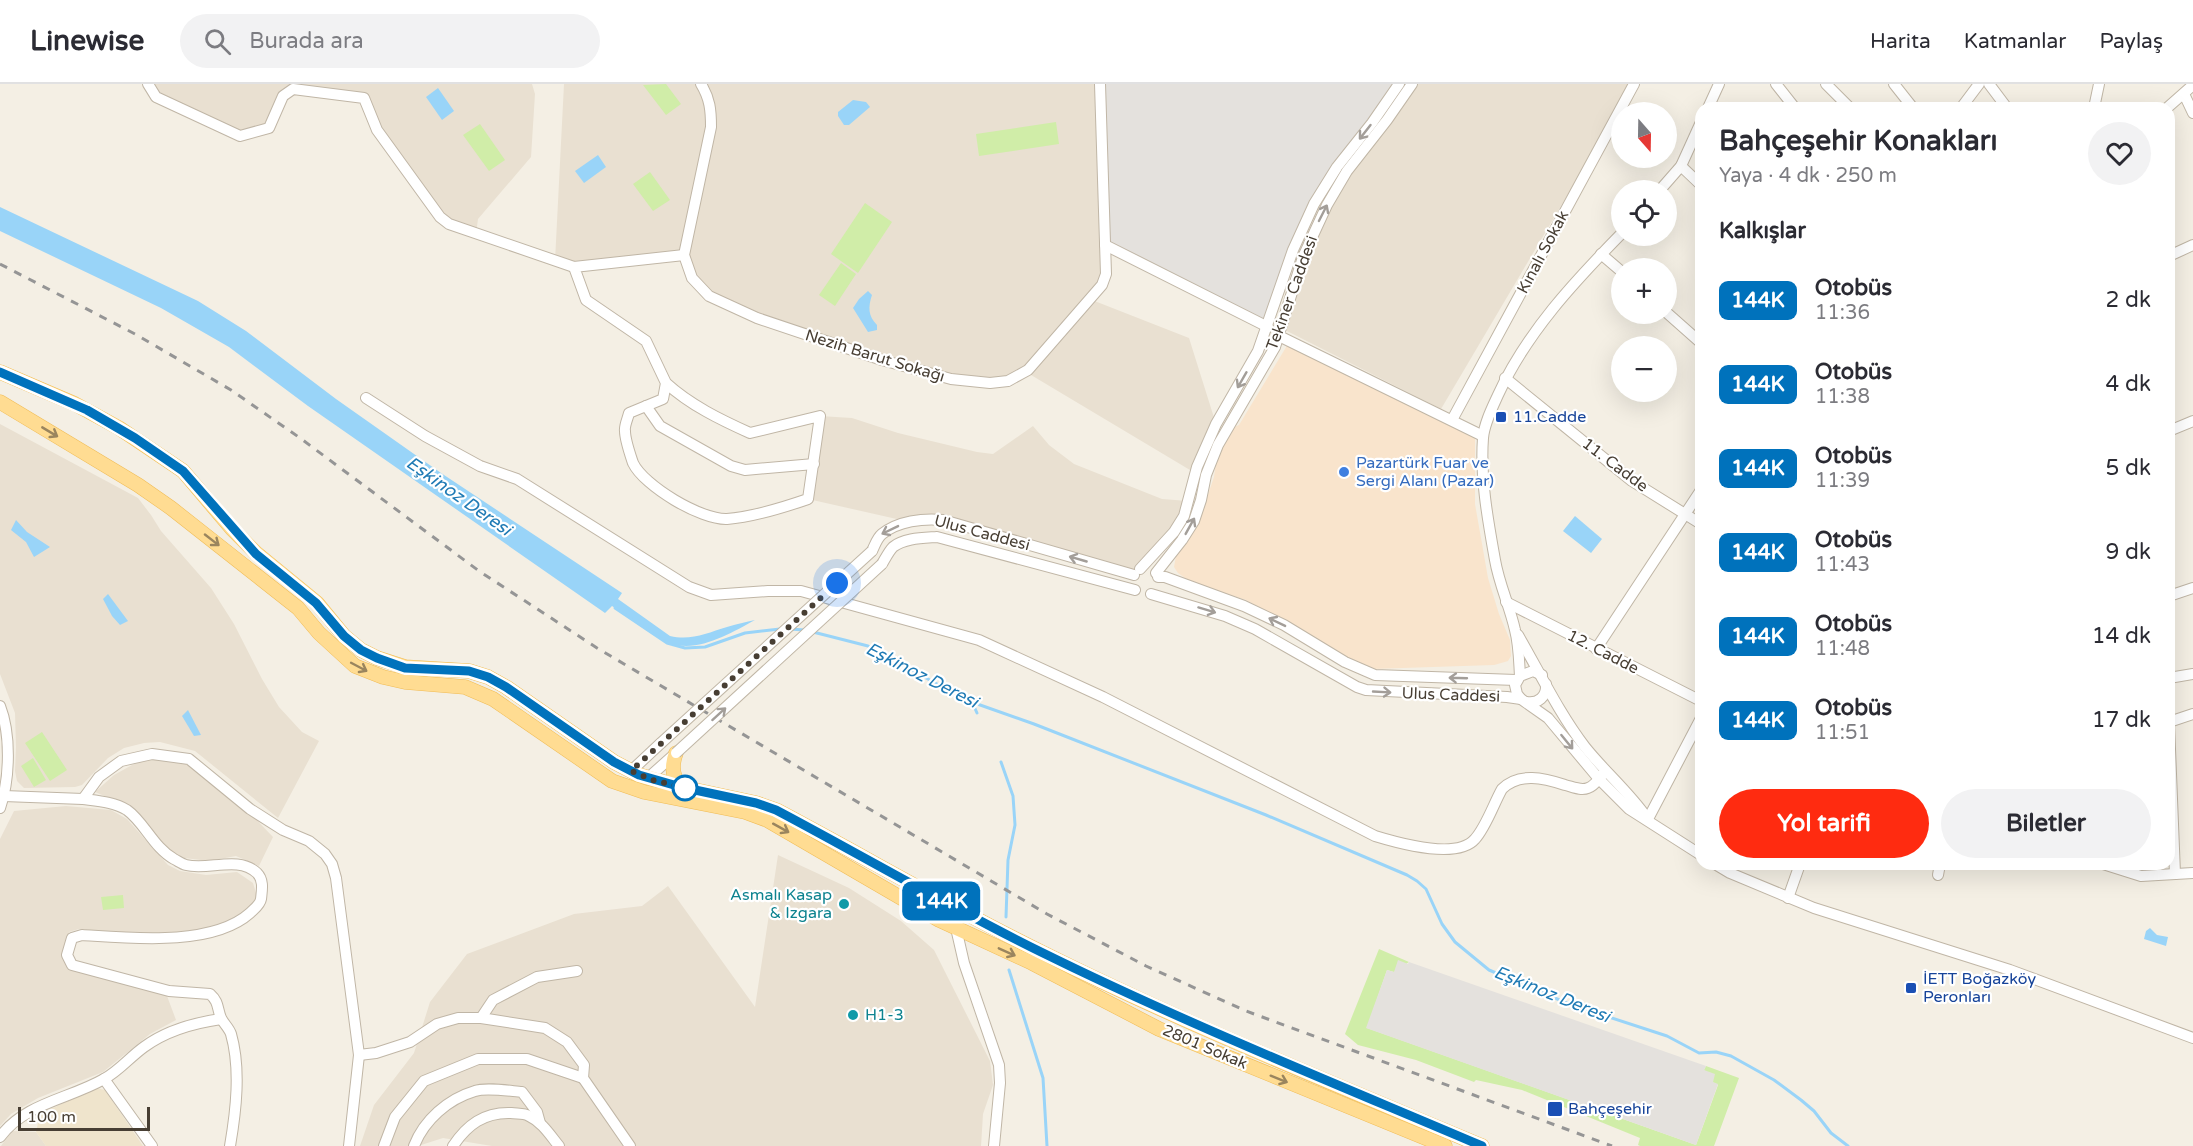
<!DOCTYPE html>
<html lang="tr">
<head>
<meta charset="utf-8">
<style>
	body { margin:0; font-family:"Varela Round",sans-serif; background:#f2f2f3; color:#2b2b33; height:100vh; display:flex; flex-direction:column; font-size:22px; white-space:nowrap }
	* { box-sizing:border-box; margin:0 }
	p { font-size:20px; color:#7c7c81 }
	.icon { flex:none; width:33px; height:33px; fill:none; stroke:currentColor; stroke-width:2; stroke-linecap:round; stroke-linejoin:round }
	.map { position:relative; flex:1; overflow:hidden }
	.drawer { position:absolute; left:1695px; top:18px; width:480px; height:768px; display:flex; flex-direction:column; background:#fff; border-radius:18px; box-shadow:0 6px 24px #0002 }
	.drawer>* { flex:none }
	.badge { padding:0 12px; border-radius:9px; font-size:21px; line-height:39px }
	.needle { width:39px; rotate:160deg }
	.controls { position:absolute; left:1611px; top:18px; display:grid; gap:12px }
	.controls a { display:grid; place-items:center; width:66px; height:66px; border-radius:50%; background:#fff; box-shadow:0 6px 24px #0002; font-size:30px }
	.scale { position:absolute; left:18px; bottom:15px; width:132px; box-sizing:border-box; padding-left:6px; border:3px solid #473e33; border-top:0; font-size:16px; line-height:21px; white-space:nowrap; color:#473e33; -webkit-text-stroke:4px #fff; paint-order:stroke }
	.you { position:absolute; width:30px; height:30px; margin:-15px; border:4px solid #fff; border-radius:50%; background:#1a73e8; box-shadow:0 0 0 9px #1a73e833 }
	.map>.badge { position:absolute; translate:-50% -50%; box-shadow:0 0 0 3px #fff }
	h2 { padding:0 24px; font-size:22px; line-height:54px }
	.round { display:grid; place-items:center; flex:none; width:63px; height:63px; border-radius:32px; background:#f2f2f3 }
	.headline { display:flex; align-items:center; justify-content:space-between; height:102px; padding:0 24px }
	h1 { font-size:28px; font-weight:700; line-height:45px }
	.button { display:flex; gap:12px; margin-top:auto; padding:12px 24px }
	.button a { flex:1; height:69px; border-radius:36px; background:#ff2b10; color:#fff; font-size:24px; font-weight:700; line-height:69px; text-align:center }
	.button a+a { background:#f2f2f3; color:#2b2b33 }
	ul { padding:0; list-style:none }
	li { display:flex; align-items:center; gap:18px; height:84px; padding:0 24px }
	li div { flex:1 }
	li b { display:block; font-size:22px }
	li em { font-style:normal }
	li .badge { min-width:66px; font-weight:700; text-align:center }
	header { display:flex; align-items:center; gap:36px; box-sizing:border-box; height:84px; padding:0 30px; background:#fff; border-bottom:2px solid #e1e1e2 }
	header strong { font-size:28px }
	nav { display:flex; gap:33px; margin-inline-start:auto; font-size:21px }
	.search { width:420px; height:54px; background:#f2f2f3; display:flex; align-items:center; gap:15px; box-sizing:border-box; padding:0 21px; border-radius:33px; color:#7c7c81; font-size:22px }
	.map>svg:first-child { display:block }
</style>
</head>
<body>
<header>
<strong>Linewise</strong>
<div class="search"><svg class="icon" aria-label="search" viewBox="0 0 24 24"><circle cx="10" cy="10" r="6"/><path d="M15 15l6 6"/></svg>Burada ara</div>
<nav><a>Harita</a><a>Katmanlar</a><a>Paylaş</a></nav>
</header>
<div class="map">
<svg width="2193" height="1062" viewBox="0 0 2193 1062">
	<rect width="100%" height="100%" fill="#f4efe4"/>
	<g fill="#e9e0d1">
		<path d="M148,0H532L535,10L531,73L478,135L476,150L449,140L377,46L363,14L293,5L269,44L240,52L156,13Z"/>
		<path d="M564,0H1100L1106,190L1092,216L1189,254L1216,340L1195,389L1026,288L1017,293L951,295L709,212L684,171L574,183L555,177Z"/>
		<path d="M1412,0H1633L1441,325L1281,244L1327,121Z"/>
		<path d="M820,332L852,334L898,349L977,368L993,370L1033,342L1049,361L1074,380L1162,415L1188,417L1186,425L1137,488L943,436L910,438L808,415Z"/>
		<path d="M0,340L138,414L151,431L161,447L211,504L234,540L262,595L279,623L302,648L319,657L278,734L195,667L160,658L144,659L124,664L108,674L82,701L75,703L24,704L17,697L15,687L16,663L15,629L0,590Z"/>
		<path d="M154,673L188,679L251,730L273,753L259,782L236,772L209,777L176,773L155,752L133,724L95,708L114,691L132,681Z"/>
		<path d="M66,722L111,726L127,735L168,781L180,787L206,791L237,788L253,799L257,812L255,820L236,833L215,842L187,849L117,850L79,845L69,848L64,865V873L167,912L176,936L150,950L103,988L38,1014L11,1030L0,1042V755L14,727Z"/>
		<path d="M778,771L849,804L901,837L934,866L990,977L993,1001L983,1030L981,1062H492L443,1054L418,1062H360L374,1021L414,969L430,918L467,870L574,830L642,822L668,802L755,923Z"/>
		<path d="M12,1047L36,1048L46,1062H1Z"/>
	</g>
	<path fill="#f9e4cc" d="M1288,260L1475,353V420L1488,494L1499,530L1510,556L1511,572L1508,577L1494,581L1372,585L1363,582L1246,516L1192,499L1178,489L1174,483L1176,472L1200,434L1214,393L1216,379L1227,351L1232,344L1239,341Z"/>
	<path fill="#efe4cc" d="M96,1004L105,1006L143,1062H46L36,1048L40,1030Z"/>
	<g fill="#d0eda8">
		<path d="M666,0L681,20L666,31L643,1Z"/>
		<path d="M1056,38L1059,60L979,72L976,50Z"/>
		<path d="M480,40L505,76L489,87L463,51Z"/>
		<path d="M650,88L670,116L653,127L633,100Z"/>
		<path d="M865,119L892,138L858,189L831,170Z"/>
		<path d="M841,179L856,190L835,222L819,211Z"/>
		<path d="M42,648L67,686L50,697L25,659Z"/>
		<path d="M33,674L46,696L34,703L21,682Z"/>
		<path d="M123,811L124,824L103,826L101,813Z"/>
		<path d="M1379,865L1409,878L1394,888L1387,886L1367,944L1696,1061L1718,1001L1712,998L1704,986L1706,982L1739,994L1714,1062H1640L1638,1061L1640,1054L1522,1006L1476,996L1474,998L1416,976L1358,961L1345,950Z"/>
	</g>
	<g fill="#e4e1dd">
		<path d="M1100,0H1399L1323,104L1269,239L1105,158Z"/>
		<path d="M1398,876L1408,880L1409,878L1706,982L1704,986L1715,990L1713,998L1718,1000L1696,1061L1366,944L1387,886L1394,888Z"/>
	</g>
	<g fill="#99d4f8">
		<path d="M438,4L454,27L442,36L426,13Z"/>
		<path d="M853,16L866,18L870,23L849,41H844L838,32V28Z"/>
		<path d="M598,71L606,83L584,99L575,87Z"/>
		<path d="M0,123L198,217L246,247L336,315L441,389L622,509L618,515L670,552C691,557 707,549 727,543C736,540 746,538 755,536C731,549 700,568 672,560C656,555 627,532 612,522L605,529L308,322L229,263L161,224L0,147Z"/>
		<path d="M868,207L872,211C868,223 868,232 877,241V246L868,248L853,224L859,215Z"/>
		<path d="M1575,432L1602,455L1591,469L1563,447Z"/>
		<path d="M16,436L27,448L50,463L34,473L26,458L11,446Z"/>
		<path d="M108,510L128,537L120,541L112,532L103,515Z"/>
		<path d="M188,626L201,651L194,652L182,632Z"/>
		<path d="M2150,844L2157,851L2168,853L2166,862L2144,855L2146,847Z"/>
	</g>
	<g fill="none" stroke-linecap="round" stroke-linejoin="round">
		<g stroke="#99d4f8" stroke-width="3">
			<path d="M615,524L667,559L685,564L705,563L745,549L780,545"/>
			<path d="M790,545L804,546"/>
			<path d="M813,548L868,562L966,616L1034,640L1266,731L1407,791L1417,797L1426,805L1442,840L1455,858L1489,886L1569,920L1667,952L1699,969L1716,968L1731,972L1774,996L1801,1016L1814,1027L1831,1049L1848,1062"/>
			<path d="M973,620L977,629"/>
			<path d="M1001,678L1013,712L1015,741L1008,776L1006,833"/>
			<path d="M1009,886L1043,994L1047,1062"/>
		</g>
		<g stroke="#c0b6a6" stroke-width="12">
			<g id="minor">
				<path d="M148,0L156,13L240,52L269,44L283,12L293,5L364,14L377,46L440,133L449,140L574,183"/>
				<path d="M701,0C710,15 711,26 711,43L684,171L692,194L709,212L757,234L882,276L951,295L990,299L1008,297L1028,286L1102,201L1106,190L1100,0"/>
				<path d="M1776,0L1795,24"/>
				<path d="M1826,0L1850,24"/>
				<path d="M1894,0L1913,24"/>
				<path d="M1989,0L2007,24"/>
				<path d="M2184,10L2193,29"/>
				<path d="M1708,24L1719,0"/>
				<path d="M1961,24L1979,0"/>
				<path d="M2094,24L2099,0"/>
				<path d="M2167,24L2193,1"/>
				<path d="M1681,82L1701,101"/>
				<path d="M1660,106L1681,82L1701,38"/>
				<path d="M1105,161L1268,243"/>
				<path d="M1601,170L1622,188"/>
				<path d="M2169,172L2193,161"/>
				<path d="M1666,228L1701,259"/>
				<path d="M1279,252L1483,352"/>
				<path d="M1505,294L1632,397L1701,440"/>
				<path d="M666,299C690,321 721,336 750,349L820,332L808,415C782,424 754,433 727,435C701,436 644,402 633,379C630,370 625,356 625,347C624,342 628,334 629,329L663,315L666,299L646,257L586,216L574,183L684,171"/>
				<path d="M366,314L425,352L480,382L517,395L689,503L711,511L768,507H801L979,556L1103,613L1375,752C1398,759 1457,776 1475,755C1486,743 1494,719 1502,705C1519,688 1544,694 1565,701C1573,703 1581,707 1588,704C1595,702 1600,693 1605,688"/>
				<path d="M646,322L660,342L731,382L745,386L814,380"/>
				<path d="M1452,336L1634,0"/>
				<path d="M2169,347L2193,337"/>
				<path d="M872,467C875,461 877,454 882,450C898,437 923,434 943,436L1134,491"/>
				<path d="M882,480C885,475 889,467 893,463C904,454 923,454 937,453L1135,506"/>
				<path d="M1140,485L1174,448L1184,432L1197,383L1216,340L1258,267L1293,166L1314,120L1337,83L1372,39L1399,0"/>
				<path d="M1156,489L1182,456L1194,437L1201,416L1206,391L1218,361L1275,263L1303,173L1327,121L1347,87L1387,36L1412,0"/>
				<path d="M1158,493H1165L1244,522L1284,541L1345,578L1375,591L1516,596"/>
				<path d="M1151,510L1225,532L1255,545L1357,603L1366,606L1507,613L1521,615"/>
				<path d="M2169,512L2193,504"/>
				<path d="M1506,518L1701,617"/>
				<path d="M1518,551C1540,589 1559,629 1585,663C1605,688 1629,708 1647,734"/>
				<path d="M1596,565L1701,406"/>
				<path d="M1542,591L1533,587L1520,592L1515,601L1517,610L1521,615L1548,634L1599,695L1629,725L1701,771"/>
				<path d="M1520,592C1519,577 1519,561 1515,546C1510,523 1499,500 1495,476C1488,437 1480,394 1483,354C1484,340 1492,324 1498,311C1527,248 1574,198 1622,149"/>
				<path d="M2169,594L2193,590"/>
				<path d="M1526,618C1538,620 1547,613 1546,600"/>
				<path d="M0,622C11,650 10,695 0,724"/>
				<path d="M2169,638L2193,630"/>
				<path d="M2169,640L2175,790"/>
				<path d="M631,687L661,659"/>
				<path d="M648,694L676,669"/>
				<path d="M4,712L83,715L99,693L121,677L152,670L189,675L250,725L283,746L309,757L325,770L332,780L336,794L359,971L349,1062"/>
				<path d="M83,715C98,717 114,718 127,726C144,738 154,764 174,775C178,777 182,780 186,781C208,787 238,771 257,789C264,796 262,806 261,815C260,821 255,824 250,829C212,863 129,854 82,851L72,854L67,871L72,881L169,907L210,910C219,918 217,924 221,934C224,940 229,944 231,950C241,985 236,1027 230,1062"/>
				<path d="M1648,735L1701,634"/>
				<path d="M1715,780L1730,789L1814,824L2010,886L2193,954"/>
				<path d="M2103,780L2141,792L2193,789"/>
				<path d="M1938,791L1940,780"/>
				<path d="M1788,814L1800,780"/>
				<path d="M956,844L964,879L999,981L1000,999L994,1062"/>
				<path d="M481,934L493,916L537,893L577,887"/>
				<path d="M359,971L376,969L410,958L437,940L458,934H481L545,944L567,958L584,981L583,994L630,1062"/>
				<path d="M104,995L152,1062"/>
				<path d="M0,1053C25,1019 69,1015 104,995C119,987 130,973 144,963C167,946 193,939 221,935"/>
				<path d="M384,1062L395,1033L424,997L478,975H527L583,994"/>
				<path d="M414,1062C424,1036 448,1015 475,1007C486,1003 510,1007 522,1008L537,1028L540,1039"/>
				<path d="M453,1062C467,1041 484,1028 511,1029C517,1030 524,1029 529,1032C542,1038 550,1051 559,1062"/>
			</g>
		</g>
		<g stroke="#f0bc56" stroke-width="15">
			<g id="major">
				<path d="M0,288L75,320L119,344L183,387L232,445L256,469L317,519L344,552L361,566L377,574L405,583L469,587L488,593L506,603L614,678L639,691L681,703L756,719L776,726C865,773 951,824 1041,868C1185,940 1334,1000 1482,1062"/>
				<path d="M0,318L138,401L171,424L298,524L319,549L355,582L383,593L405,598L465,603L493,615L612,697L644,708L745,728L767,736L939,836L1032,879L1159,945L1445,1062"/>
				<path d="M676,669C671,682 672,693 681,703"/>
			</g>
		</g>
		<use href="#minor" stroke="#fff" stroke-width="10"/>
		<use href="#major" stroke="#ffdc92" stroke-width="14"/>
		<path stroke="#959595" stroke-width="3" stroke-dasharray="8 8" stroke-linecap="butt" d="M0,180L135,250L231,306L300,354L479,487L597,564L1047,830L1146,882L1246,927L1612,1062"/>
		<g stroke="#c0b6a6" stroke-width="12" stroke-linecap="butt">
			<g id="minor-bridge">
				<path d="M661,659L872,467"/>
				<path d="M676,669L882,480"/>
			</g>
		</g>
		<use href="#minor-bridge" stroke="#fff" stroke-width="10"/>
	</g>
	<defs><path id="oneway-shaft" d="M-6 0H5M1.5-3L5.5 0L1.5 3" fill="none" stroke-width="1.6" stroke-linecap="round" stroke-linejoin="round" transform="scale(1.5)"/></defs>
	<g stroke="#a39e99">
		<use href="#oneway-shaft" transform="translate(1365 48) rotate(128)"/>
		<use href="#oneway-shaft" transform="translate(1323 129) rotate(-63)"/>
		<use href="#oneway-shaft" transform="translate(1242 296) rotate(120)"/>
		<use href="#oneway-shaft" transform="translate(1190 442) rotate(-61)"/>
		<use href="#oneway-shaft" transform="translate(890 446) rotate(154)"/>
		<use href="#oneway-shaft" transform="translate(1078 475) rotate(-164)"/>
		<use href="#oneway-shaft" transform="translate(1207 526) rotate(17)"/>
		<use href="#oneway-shaft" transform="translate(1277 538) rotate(-154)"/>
		<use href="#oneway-shaft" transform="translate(1458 594) rotate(-178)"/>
		<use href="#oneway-shaft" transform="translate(1382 608) rotate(3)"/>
		<use href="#oneway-shaft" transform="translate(719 630) rotate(-42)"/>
		<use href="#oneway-shaft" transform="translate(1567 658) rotate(51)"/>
	</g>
	<g stroke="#9a855e">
		<use href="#oneway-shaft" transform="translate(50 348) rotate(31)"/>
		<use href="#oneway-shaft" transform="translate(212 456) rotate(38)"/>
		<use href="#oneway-shaft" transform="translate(359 583) rotate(28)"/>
		<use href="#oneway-shaft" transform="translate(781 744) rotate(29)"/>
		<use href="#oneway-shaft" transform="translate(1007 868) rotate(24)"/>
		<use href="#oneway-shaft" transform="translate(1279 995) rotate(22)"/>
	</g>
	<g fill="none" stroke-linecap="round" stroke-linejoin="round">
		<g stroke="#fff" stroke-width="14">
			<path id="line" d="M0,288L87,326L135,354L183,387L256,470L316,519L344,552L361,566L377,574L405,584L469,587L488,593L506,603L614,678L639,691L681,703L756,719L776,726C865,773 951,824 1041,868C1185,939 1334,999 1482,1062"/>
		</g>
		<use href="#line" stroke="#0072bc" stroke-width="9"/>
		<path stroke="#473e33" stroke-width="6" stroke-dasharray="0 10.8" d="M685,704L653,696L631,687L837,499"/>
	</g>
	<g fill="#1a4fb4" stroke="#fff" stroke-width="2">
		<rect x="1495" y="327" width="12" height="12" rx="3"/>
		<rect x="1905" y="898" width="12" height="12" rx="3"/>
		<rect x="1547" y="1017" width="16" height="16" rx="3"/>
	</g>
	<circle fill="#3f7fe0" stroke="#fff" stroke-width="2" cx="1344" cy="388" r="6"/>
	<circle fill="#fff" stroke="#0072bc" stroke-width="3" cx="685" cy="704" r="12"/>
	<g fill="#0f9aa8" stroke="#fff" stroke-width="2">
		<circle cx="844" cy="820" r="6"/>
		<circle cx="853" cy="931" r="6"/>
	</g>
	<g text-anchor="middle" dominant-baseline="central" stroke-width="4.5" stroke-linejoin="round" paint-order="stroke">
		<g font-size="16" fill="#473e33" stroke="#fff">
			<text transform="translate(1543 168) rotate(-62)">Kınalı Sokak</text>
			<text transform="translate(1292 209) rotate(-70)">Tekiner Caddesi</text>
			<text transform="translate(875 272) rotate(17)">Nezih Barut Sokağı</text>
			<text transform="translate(1615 381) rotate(37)">11. Cadde</text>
			<text transform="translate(982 449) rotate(15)">Ulus Caddesi</text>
			<text transform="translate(1603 568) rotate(27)">12. Cadde</text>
			<text transform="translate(1451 611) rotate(2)">Ulus Caddesi</text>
			<text transform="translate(1205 963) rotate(23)">2801 Sokak</text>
		</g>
		<g font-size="16" fill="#164399" stroke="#fff" text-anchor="start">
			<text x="1513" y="333">11.Cadde</text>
			<text x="1923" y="895">İETT Boğazköy<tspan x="1923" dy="18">Peronları</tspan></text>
			<text x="1568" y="1025">Bahçeşehir</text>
		</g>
		<g font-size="16" fill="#366cbe" stroke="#fff" text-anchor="start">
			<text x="1356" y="379">Pazartürk Fuar ve<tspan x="1356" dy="18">Sergi Alanı (Pazar)</tspan></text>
		</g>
		<g font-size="16" fill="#0d838f" stroke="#fff" text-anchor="end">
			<text x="832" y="811">Asmalı Kasap<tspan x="832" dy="18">&amp; Izgara</tspan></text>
			<text x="865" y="931" text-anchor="start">H1-3</text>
		</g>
		<g font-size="18" font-style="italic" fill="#207bb5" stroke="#fff">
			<text transform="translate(459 412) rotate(35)">Eşkinoz Deresi</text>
			<text transform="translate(922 591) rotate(27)">Eşkinoz Deresi</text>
			<text transform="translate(1552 910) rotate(22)">Eşkinoz Deresi</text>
		</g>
	</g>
</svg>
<div class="controls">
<a><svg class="needle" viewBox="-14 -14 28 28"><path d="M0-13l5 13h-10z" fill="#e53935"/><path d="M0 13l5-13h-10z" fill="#7c7c81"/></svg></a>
<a><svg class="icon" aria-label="locate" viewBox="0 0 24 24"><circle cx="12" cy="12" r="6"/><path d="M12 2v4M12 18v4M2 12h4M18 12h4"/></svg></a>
<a>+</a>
<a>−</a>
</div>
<div class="scale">100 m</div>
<div class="you" style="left:837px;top:499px"></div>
<b class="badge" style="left:941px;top:817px;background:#0072bc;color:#fff">144K</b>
<section class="drawer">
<div class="headline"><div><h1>Bahçeşehir Konakları</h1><p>Yaya · 4 dk · 250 m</p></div><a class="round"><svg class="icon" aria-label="heart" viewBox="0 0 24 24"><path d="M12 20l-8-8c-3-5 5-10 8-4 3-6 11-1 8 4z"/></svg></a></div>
<h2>Kalkışlar</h2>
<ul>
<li><span class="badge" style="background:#0072bc;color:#fff">144K</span><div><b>Otobüs</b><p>11:36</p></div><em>2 dk</em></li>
<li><span class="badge" style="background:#0072bc;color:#fff">144K</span><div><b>Otobüs</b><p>11:38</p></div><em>4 dk</em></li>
<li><span class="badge" style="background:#0072bc;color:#fff">144K</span><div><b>Otobüs</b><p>11:39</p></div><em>5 dk</em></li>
<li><span class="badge" style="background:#0072bc;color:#fff">144K</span><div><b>Otobüs</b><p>11:43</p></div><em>9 dk</em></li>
<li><span class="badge" style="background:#0072bc;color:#fff">144K</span><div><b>Otobüs</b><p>11:48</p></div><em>14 dk</em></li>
<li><span class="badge" style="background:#0072bc;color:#fff">144K</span><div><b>Otobüs</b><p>11:51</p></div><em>17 dk</em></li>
</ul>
<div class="button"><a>Yol tarifi</a><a>Biletler</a></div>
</section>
</div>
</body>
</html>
